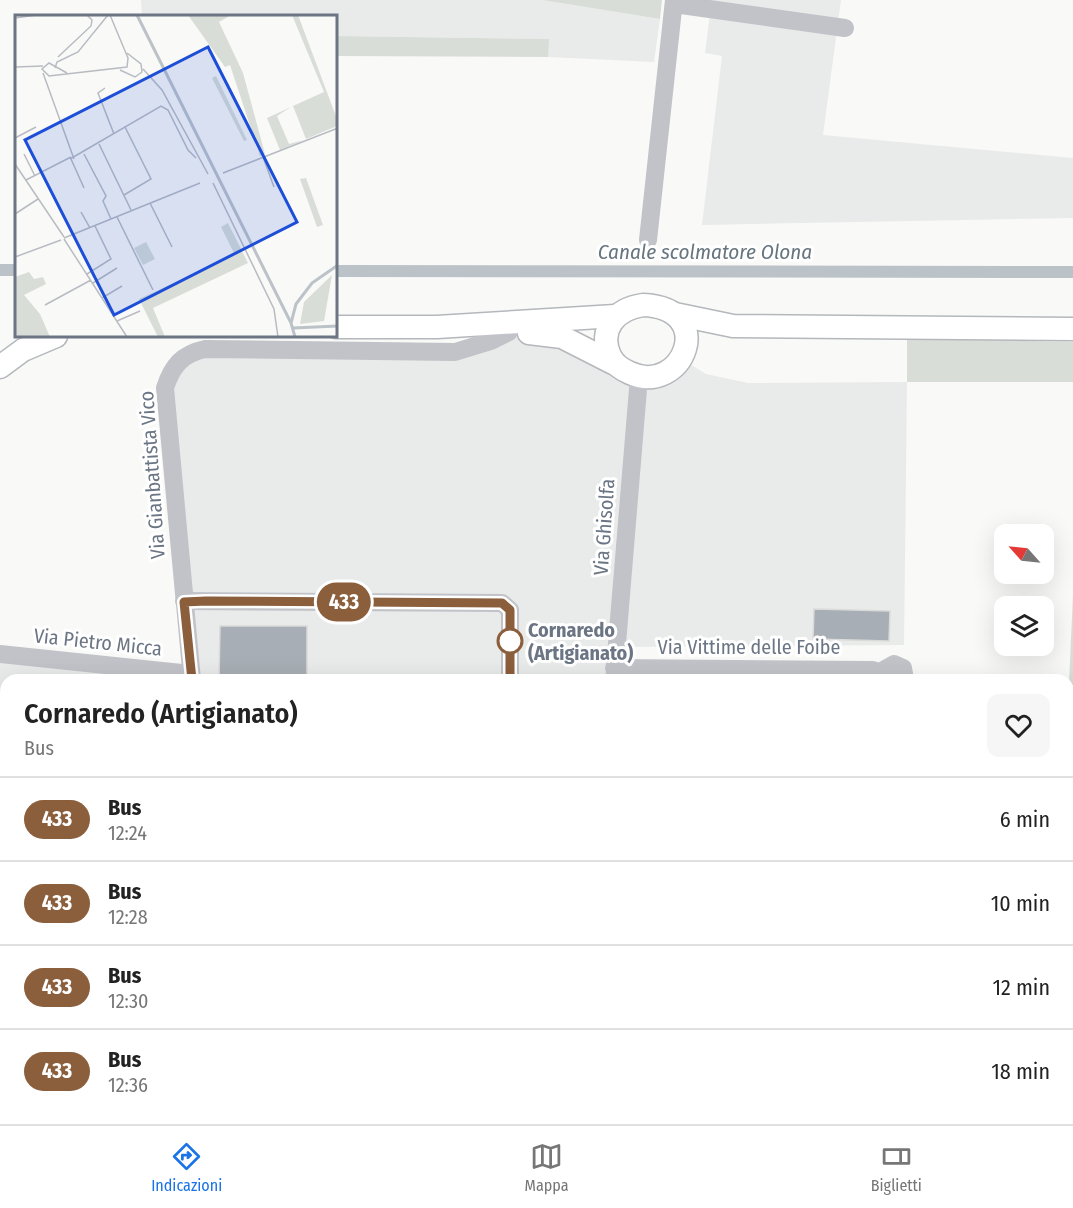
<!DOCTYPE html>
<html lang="it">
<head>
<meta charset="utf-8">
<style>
	body { margin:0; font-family:"Fira Sans Condensed",sans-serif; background:#f6f6f6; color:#222; height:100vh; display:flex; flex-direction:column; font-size:22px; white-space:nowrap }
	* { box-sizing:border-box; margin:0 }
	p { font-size:20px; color:#767676 }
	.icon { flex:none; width:33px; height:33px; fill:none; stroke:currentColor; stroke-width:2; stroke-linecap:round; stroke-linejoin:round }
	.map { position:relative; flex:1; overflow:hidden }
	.panel { position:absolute; left:0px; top:674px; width:1074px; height:452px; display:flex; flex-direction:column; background:#fff; border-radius:18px 18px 0 0; box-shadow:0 6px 24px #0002 }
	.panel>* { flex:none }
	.badge { padding:0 12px; border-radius:20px; font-size:21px; line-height:39px }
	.needle { width:39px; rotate:297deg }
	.buttons { position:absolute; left:994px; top:524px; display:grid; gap:12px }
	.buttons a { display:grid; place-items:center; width:60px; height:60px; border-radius:12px; background:#fff; box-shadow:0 6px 24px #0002; font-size:30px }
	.map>.badge { position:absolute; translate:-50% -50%; box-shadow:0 0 0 3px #fff }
	.round { display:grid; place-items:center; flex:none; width:63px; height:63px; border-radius:12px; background:#f6f6f6 }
	.overview { display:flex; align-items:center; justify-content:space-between; height:102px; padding:0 24px }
	h1 { font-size:28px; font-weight:600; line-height:45px }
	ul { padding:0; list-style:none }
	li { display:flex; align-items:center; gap:18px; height:84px; padding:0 24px; border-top:2px solid #e0e0e0 }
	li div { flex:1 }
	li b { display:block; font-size:22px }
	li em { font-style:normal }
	li .badge { min-width:66px; font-weight:700; text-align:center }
	.tabs { display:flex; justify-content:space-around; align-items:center; height:84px; border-top:2px solid #e0e0e0; background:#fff; font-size:16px; color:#767676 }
	.tabs a { display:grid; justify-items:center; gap:3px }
	.tabs .active { color:#1a73e8 }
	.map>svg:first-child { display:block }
</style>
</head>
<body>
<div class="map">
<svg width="1073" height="1124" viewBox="0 0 1073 1124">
	<rect width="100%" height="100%" fill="#f9f9f7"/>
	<g fill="#e9eaea">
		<path d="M141,0H542L660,19L654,62L548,57V39L336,36V16H142Z"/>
		<path d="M679,0H841L823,135L1073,158V218L702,225L722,56L705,53L710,14Z"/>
		<path d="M509,332L536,333L639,377L616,600L604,679L6,680V729H0V654L191,674L165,388L191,352H455Z"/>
		<path d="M688,363L706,374L748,383L907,382L904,645L624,647L645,383Z"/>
		<path d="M195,1119H334L298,1124H195Z"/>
	</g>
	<g fill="#d8ddd7">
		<path d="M542,0H662L660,19Z"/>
		<path d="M336,36L549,39L548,57L336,56Z"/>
		<path d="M907,338L1073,342V382H907Z"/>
		<path d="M1073,595V962H1068V705Z"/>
	</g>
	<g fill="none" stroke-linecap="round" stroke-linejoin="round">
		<g stroke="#bbc2c8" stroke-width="12">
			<path d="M0,270H16"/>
			<path d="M336,271L1073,272"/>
		</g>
	</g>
	<g fill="#a8aeb5" stroke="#dadbd9" stroke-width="1.5">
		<path d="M814,609L890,611L889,641L813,639Z"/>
		<path d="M220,626H307V680H219Z"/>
	</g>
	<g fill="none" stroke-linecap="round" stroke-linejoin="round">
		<g stroke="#b4b8bc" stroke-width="25">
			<g id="major">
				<path d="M643,305C719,308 683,397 630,373C621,369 615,365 610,356C598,329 616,309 643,305Z"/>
				<path d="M675,314L733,326L1073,329"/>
				<path d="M336,327H437L615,316"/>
				<path d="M529,333L562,337L613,363"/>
				<path d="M0,367L23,350L56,336"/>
			</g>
		</g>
		<g stroke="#c1c3c8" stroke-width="18">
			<path d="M674,4L845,28"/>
			<path d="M648,240L674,0"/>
			<path d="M184,601L502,603L510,610V680"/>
			<path d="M0,654L191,674"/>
			<path d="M614,668L873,670L883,673"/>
			<path d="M192,680L165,388C172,366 182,354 205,349L455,352L491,341L509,332"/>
			<path d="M614,680L639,377"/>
			<path d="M884,680L885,669L894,664L903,668L905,680"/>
			<path d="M0,915L6,916"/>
			<path d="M804,1119V1124"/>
			<path d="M860,1119V1124"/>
			<path d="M958,1119V1124"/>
			<path d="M197,1124V1119"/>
			<path d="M576,1124L577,1119"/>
		</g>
		<use href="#major" stroke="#fff" stroke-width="22"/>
	</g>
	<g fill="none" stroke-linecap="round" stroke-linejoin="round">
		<g stroke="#fff" stroke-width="14">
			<path id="line" d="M192,680L184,602L206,601L502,603L510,610V680"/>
		</g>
		<use href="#line" stroke="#8b5e3c" stroke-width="9"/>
	</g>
	<circle fill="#fff" stroke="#8b5e3c" stroke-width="3" cx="510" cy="641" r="12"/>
	<g text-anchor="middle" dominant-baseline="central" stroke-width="6" stroke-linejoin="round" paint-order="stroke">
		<g font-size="20" fill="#6b7584" stroke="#fff">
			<text transform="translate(152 475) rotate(-94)">Via Gianbattista Vico</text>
			<text transform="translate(604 527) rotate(-86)">Via Ghisolfa</text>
			<text transform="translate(98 642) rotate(6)">Via Pietro Micca</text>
			<text x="749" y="647">Via Vittime delle Foibe</text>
		</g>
		<g font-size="20" font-weight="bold" fill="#6b7584" stroke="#fff" text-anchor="start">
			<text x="528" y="630">Cornaredo<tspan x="528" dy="23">(Artigianato)</tspan></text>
		</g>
		<g font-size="21" font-style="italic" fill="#67757f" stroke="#fff">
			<text x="705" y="252">Canale scolmatore Olona</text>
		</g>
	</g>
	<g transform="translate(15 15)">
		<rect width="322" height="322" fill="#f9f9f7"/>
		<path d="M173,0H216L204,7L228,58L250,139L245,141L215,50L210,52ZM277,0H283L322,104V111L291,124L278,91L309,77ZM201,61L232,125L229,126L197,63ZM276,92L262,101L274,129L289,125L265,135L252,103ZM291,163L308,210L302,212L285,164ZM213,208L233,248L138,293L150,322H143L124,284L220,240L206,212ZM131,227L140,244L128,250L119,233ZM14,257L19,264L28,262L31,269L9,280L25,299L35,322H0V262ZM317,260L309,306L285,309L289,287Z" fill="#d8ddd7"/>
		<path fill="none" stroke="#bbc2c8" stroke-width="3" d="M122,0L276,308M278,313L323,311M280,322L276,308L281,289L297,268L323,250"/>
		<path fill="none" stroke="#b8bcc2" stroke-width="1.5" d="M0,3L21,0M43,42L76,11L77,5L72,0M0,52L28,51M40,53L42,47L63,37L93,0M128,54L147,75L193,159M105,55L120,62L127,57L126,49L112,38M28,58L59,144M52,58L34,48L27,54L34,61L112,52L113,43L95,0M90,73L83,78L99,119M0,123L21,112M84,129L116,195M9,139L20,161M69,139L91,181L88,186L96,204M248,142L259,172M55,144L146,91L153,95L173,135L181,143M56,144L69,173M0,149L49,222M208,158L323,113M11,165L56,142M198,168L259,294L263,322M109,180L136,164L110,112M135,188L157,232M66,197L75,213M0,199L23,184M102,202L138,275M49,223L185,168M49,224L112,322M0,242L46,225M72,259L96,244L80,211M78,268L102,253M87,283L107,271M30,290L76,265M102,306L125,296"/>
		<path fill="#1d4ed8" fill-opacity="0.15" stroke="#1d4ed8" stroke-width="3" d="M193,32L282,207L99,300L10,125Z"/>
		<rect width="322" height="322" fill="none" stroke="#6b7584" stroke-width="3"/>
	</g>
</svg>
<div class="buttons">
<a><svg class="needle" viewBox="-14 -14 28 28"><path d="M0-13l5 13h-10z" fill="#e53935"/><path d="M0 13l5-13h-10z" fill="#767676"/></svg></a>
<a><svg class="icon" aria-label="layers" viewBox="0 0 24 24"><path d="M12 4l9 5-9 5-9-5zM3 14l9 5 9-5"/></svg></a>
</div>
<b class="badge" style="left:344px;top:602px;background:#8b5e3c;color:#fff">433</b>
<section class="panel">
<div class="overview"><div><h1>Cornaredo (Artigianato)</h1><p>Bus</p></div><a class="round"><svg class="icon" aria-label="heart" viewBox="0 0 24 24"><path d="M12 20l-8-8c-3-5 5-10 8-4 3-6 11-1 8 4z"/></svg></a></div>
<ul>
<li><span class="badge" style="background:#8b5e3c;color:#fff">433</span><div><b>Bus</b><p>12:24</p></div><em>6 min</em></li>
<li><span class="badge" style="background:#8b5e3c;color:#fff">433</span><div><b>Bus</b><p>12:28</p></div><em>10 min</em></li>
<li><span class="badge" style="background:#8b5e3c;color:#fff">433</span><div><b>Bus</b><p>12:30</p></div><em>12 min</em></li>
<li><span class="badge" style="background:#8b5e3c;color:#fff">433</span><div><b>Bus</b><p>12:36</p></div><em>18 min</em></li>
</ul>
</section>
</div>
<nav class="tabs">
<a class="active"><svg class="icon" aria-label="directions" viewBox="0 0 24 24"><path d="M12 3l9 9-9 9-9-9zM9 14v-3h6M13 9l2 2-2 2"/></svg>Indicazioni</a>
<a><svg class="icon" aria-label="map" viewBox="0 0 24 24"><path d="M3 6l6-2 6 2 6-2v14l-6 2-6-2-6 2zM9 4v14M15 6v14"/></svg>Mappa</a>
<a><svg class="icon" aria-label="tickets" viewBox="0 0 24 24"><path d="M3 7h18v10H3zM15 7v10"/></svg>Biglietti</a>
</nav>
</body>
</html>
